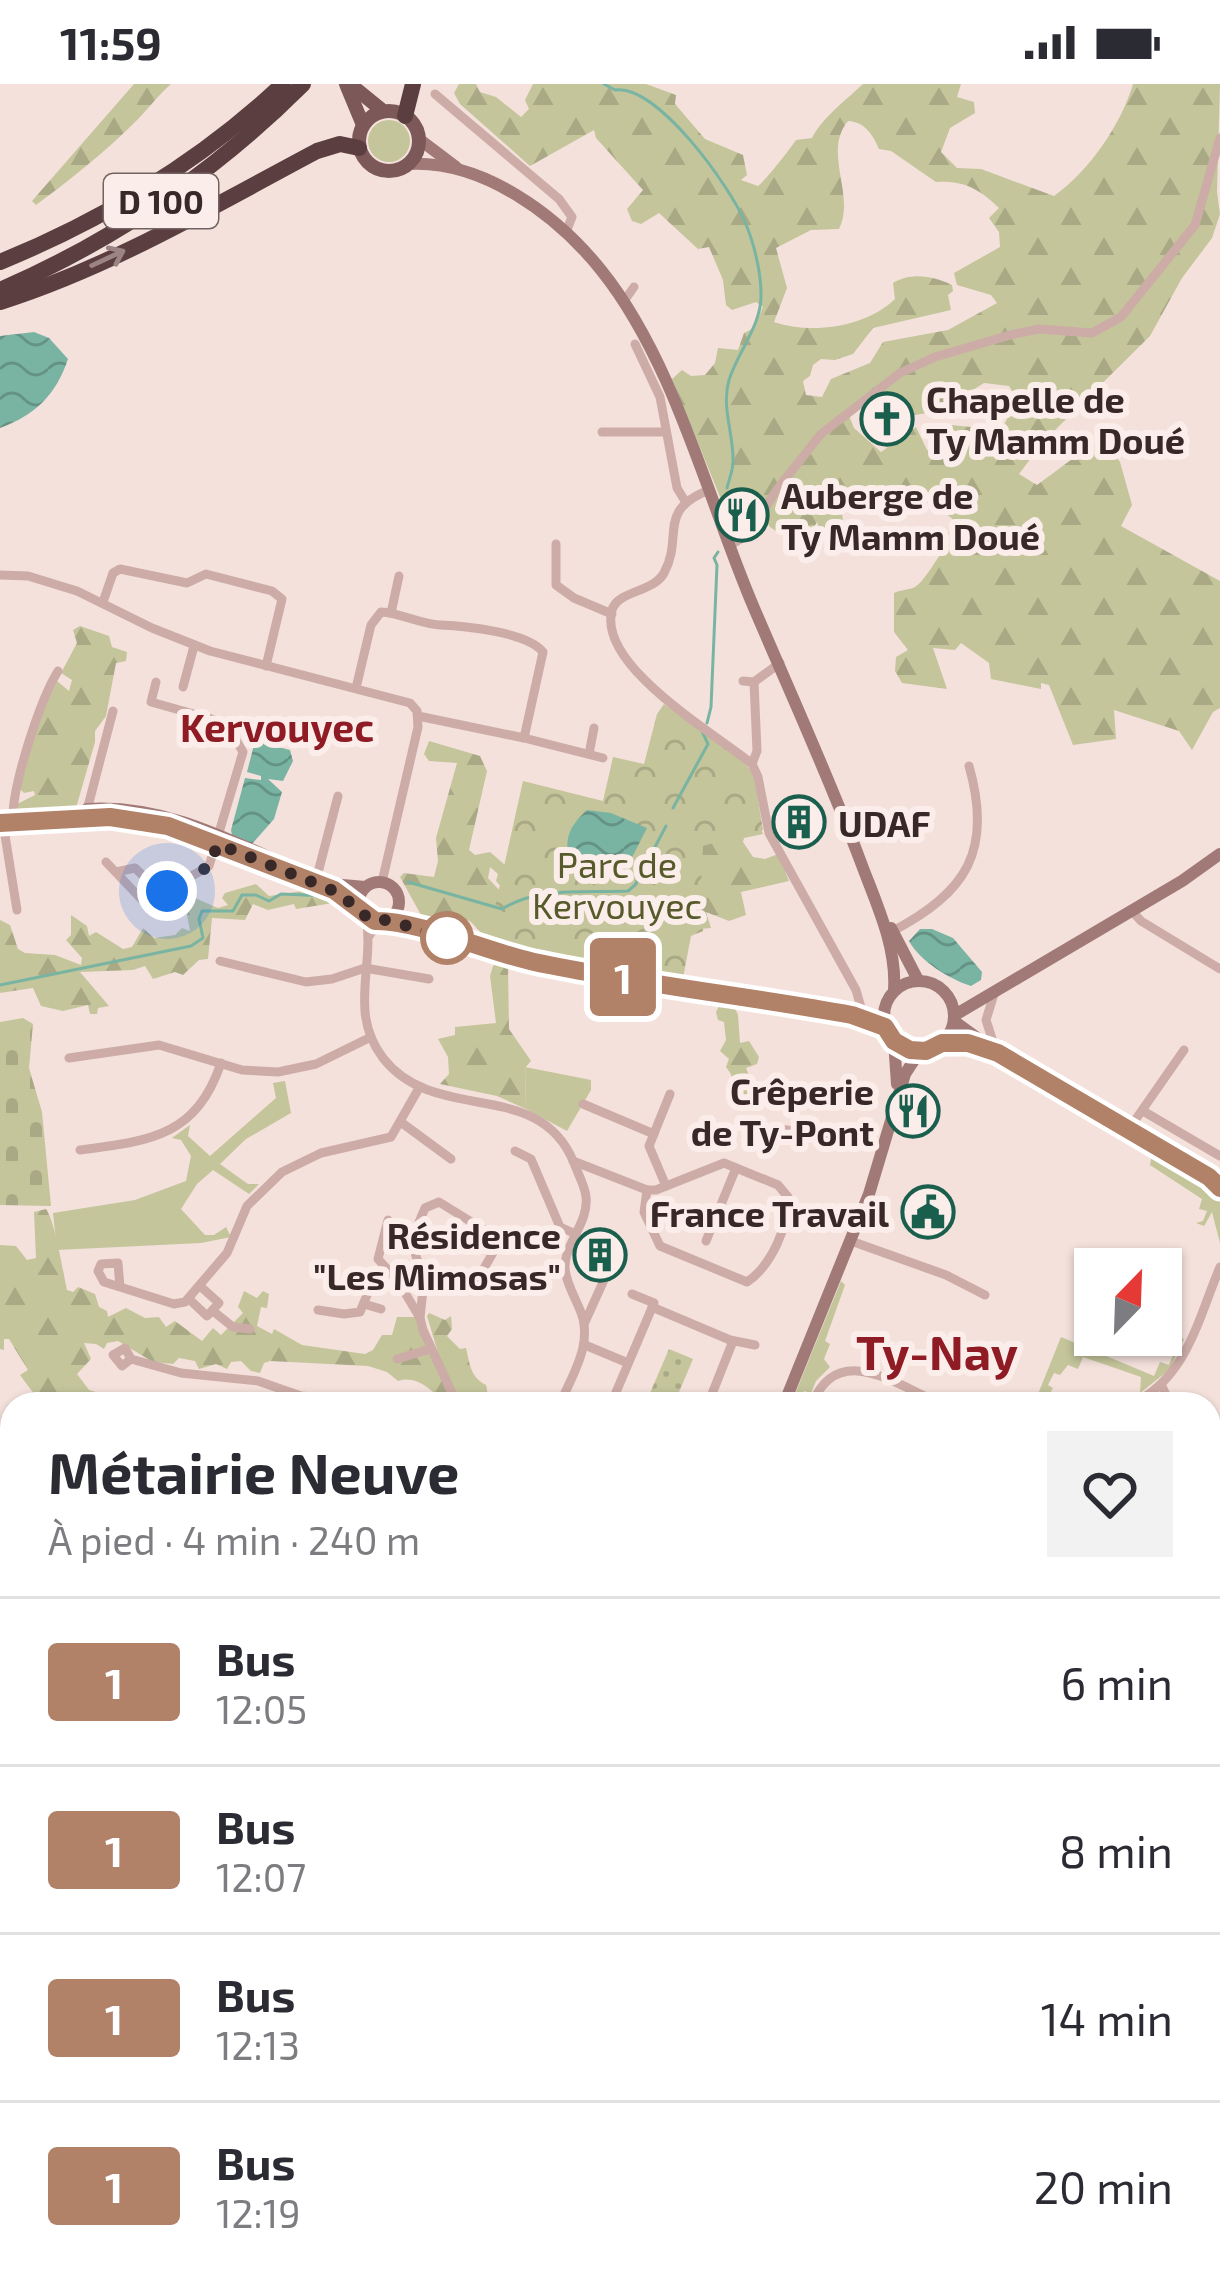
<!DOCTYPE html>
<html lang="fr">
<head>
<meta charset="utf-8">
<style>
	body { margin:0; font-family:"Exo 2",sans-serif; background:#f2f2f3; color:#2b2b33; height:100vh; display:flex; flex-direction:column; font-size:45px; white-space:nowrap }
	* { box-sizing:border-box; margin:0 }
	p { font-size:39px; color:#7c7c81 }
	.icon { flex:none; width:66px; height:66px; fill:none; stroke:currentColor; stroke-width:2; stroke-linecap:round; stroke-linejoin:round }
	.map { position:relative; flex:1; overflow:hidden }
	.panel { position:absolute; left:0px; top:1308px; width:1221px; height:903px; display:flex; flex-direction:column; background:#fff; border-radius:36px 36px 0 0; box-shadow:0 3px 9px #0004 }
	.panel>* { flex:none }
	.badge { padding:0 24px; border-radius:9px; font-size:42px; line-height:78px }
	.needle { width:78px; rotate:23deg }
	.fabs { position:absolute; left:1074px; top:1164px; display:grid; gap:24px }
	.fabs a { display:grid; place-items:center; width:108px; height:108px; border-radius:0px; background:#fff; box-shadow:0 3px 9px #0004; font-size:60px }
	.you { position:absolute; width:60px; height:60px; margin:-30px; border:9px solid #fff; border-radius:50%; background:#1a73e8; box-shadow:0 0 0 18px #1a73e833 }
	.map>.badge { position:absolute; translate:-50% -50%; box-shadow:0 0 0 6px #fff }
	.round { display:grid; place-items:center; flex:none; width:126px; height:126px; border-radius:0px; background:#f2f2f3 }
	.overview { display:flex; align-items:center; justify-content:space-between; height:204px; padding:0 48px }
	h1 { font-size:57px; font-weight:700; line-height:90px }
	ul { padding:0; list-style:none }
	li { display:flex; align-items:center; gap:36px; height:168px; padding:0 48px; border-top:3px solid #e1e1e2 }
	li div { flex:1 }
	li b { display:block; font-size:45px }
	li em { font-style:normal }
	li .badge { min-width:132px; font-weight:700; text-align:center }
	.status { display:flex; justify-content:space-between; align-items:center; height:84px; padding:0 60px; background:#fff; direction:ltr }
	.status svg { height:33px; fill:currentColor }
	.map>svg:first-child { display:block }
</style>
</head>
<body>
<div class="status"><b>11:59</b><svg viewBox="0 0 49 12"><path d="M0 12V9h3v3zM5 12V6h3v6zM10 12V3h3v9zM15 12V0h3v12zM26 1h20v11H26zM47 4h2v5h-2z"/></svg></div>
<div class="map">
<svg width="1220" height="2210" viewBox="0 0 1220 2210">
	<defs>
		<pattern id="forest-firs" width="22" height="20" patternUnits="userSpaceOnUse" patternTransform="scale(3)"><rect width="22" height="20" fill="#c4c59b"/><path d="M5 1l3.5 6h-7zM16 11l3.5 6h-7z" fill="#a9a986"/></pattern>
		<pattern id="cemetery-stones" width="16" height="16" patternUnits="userSpaceOnUse" patternTransform="scale(3)"><rect width="16" height="16" fill="#c4c59b"/><path d="M2 7V4a2 2 0 0 1 4 0v3zM10 15v-3a2 2 0 0 1 4 0v3z" fill="#a9a986"/></pattern>
		<pattern id="park-crowns" width="20" height="18" patternUnits="userSpaceOnUse" patternTransform="scale(3)"><rect width="20" height="18" fill="#c4c59b"/><path d="M2 6a3 3 0 1 1 6 0M12 15a3 3 0 1 1 6 0" fill="none" stroke="#a9a986"/></pattern>
		<pattern id="garden-dots" width="8" height="8" patternUnits="userSpaceOnUse" patternTransform="scale(3)"><rect width="8" height="8" fill="#c4c59b"/><path d="M2 2h.1M6 6h.1" fill="none" stroke="#a9a986" stroke-width="1.8" stroke-linecap="round"/></pattern>
		<pattern id="water-waves" width="16" height="10" patternUnits="userSpaceOnUse" patternTransform="scale(3)"><rect width="16" height="10" fill="#79b4a3"/><path d="M0 5q4-4 8 0t8 0" fill="none" stroke="#649285"/></pattern>
	</defs>
	<rect width="100%" height="100%" fill="#f4e1dc"/>
	<g fill="#c4c59b">
		<circle cx="389" cy="57" r="21"/>
		<path d="M525,983L591,996V1006L567,1047L526,1025Z"/>
		<path d="M285,997L291,1029L246,1055L220,1080L248,1100H259L249,1110L213,1086L197,1100L181,1125L205,1151H214L226,1143L231,1153L201,1159L57,1166L53,1129L135,1116L186,1097L191,1072L181,1056L172,1054L190,1041L188,1052L210,1072L276,1014L273,999Z"/>
		<path d="M1159,1072L1220,1115V1159L1212,1128L1204,1142L1196,1139L1203,1137L1207,1127L1199,1125L1202,1115L1150,1081L1151,1075L1158,1076Z"/>
		<path d="M841,1197L845,1201L825,1257L830,1260L824,1275L830,1283L816,1297L811,1309L804,1307L799,1320H791Z"/>
		<path d="M1178,1252L1184,1255L1169,1286L1140,1309L1141,1293L1083,1273L1078,1285L1068,1281L1060,1291L1054,1289L1048,1301L1053,1304L1044,1320H1034L1061,1253L1154,1292L1160,1278L1169,1281L1177,1261L1171,1258Z"/>
		<path d="M1209,1397L1220,1402V1510L1209,1514Z"/>
		<path d="M12,1616V2043L0,2035V1617Z"/>
	</g>
	<g fill="url(#forest-firs)" fill-rule="evenodd">
		<path d="M134,0H171C156,13 147,27 132,41C106,67 66,99 36,121L32,117Z"/>
		<path d="M459,0H476L480,8L496,13L521,33L529,25L525,16L533,0H646L676,11L675,20L705,55L743,71L747,91L741,96L758,102C765,97 791,64 796,56L812,54C822,34 846,16 863,0H961L957,13L974,18L975,29L950,44L941,68L957,84L981,85L1054,112C1089,87 1121,41 1133,0H1220L1217,108L1220,130L1212,154L1182,194L1150,252L1043,358L1019,390L1037,401L1102,353L1120,378L1132,421L1121,442L1220,497V624L1213,628L1192,666L1179,647L1114,626L1116,655L1073,661L1049,601L1041,599V605L991,595L989,579L961,559L955,566L933,564L947,605L902,599L895,587L896,573L908,566L894,548V509C900,506 906,506 913,504C924,500 939,469 950,458L948,449L955,437C924,409 879,411 840,409L843,438L836,445L821,448L817,438L810,450L812,459L800,463L770,443L750,411L743,408L741,417L731,418L727,430L672,295L682,286L691,292L705,291L715,279L718,264L738,266L744,249L754,244L763,223L756,218L732,226L726,221L723,196L709,163L698,165L659,129L641,140L632,137L627,125L643,106L596,54L594,46L530,82L460,20L454,9ZM848,37C865,38 873,51 879,65L891,67L936,98C963,96 980,105 999,124L989,134L999,148L1000,163L954,189L957,201L991,211L997,219L948,246L883,258L870,279L831,295L822,313L806,311L803,297L810,292L813,281L821,275L835,276L853,270L873,244L951,226L948,211L953,207L952,201C934,192 911,188 893,199L895,215C866,243 812,251 774,238L787,204L776,164L811,146L839,145C856,111 822,68 848,37ZM984,299L1009,302L1022,323L1008,333L1001,346L951,341L943,363L937,367L927,366L916,343L881,368L854,344L848,329L881,317L903,333L939,327Z"/>
		<path d="M80,542L109,552L112,563L127,568L126,577L116,579L106,632L95,647V658L76,724L18,730L17,720L35,711L34,707L24,709L20,705L38,636L57,597L69,607L72,596L61,589L77,559L73,546Z"/>
		<path d="M429,657L480,672L487,687L469,766L475,771L490,768L512,787L506,808L496,797L498,790L490,783L488,794L502,809L491,859L470,837L455,834L444,839L443,846L432,843L420,829L400,793L404,789L434,793L438,777L436,754L457,679L429,677L424,670Z"/>
		<path d="M754,725L763,750L744,754L743,758L753,773L765,775L778,770L789,797L741,808L746,831L729,837L706,828L711,844L701,845L682,771Z"/>
		<path d="M256,800L269,812L309,806L333,815V819L296,825L294,820L268,826L253,820L245,836L212,834L208,875L199,876L183,891L175,888L153,895L145,882L133,886L80,888L109,922L98,924L97,930H90L88,921L63,927L41,922L33,904L0,909V836L10,841L18,865L25,869L55,871L81,881L82,874L66,856L71,851V831L87,842L89,852L96,848L123,865L132,863L143,844L154,854L175,851L182,844L190,847L187,831L195,814L218,824L228,821L222,814L225,809Z"/>
		<path d="M500,877L508,882L509,945L531,977L525,984L526,1025L497,1012L440,1000L449,990L448,973L438,955L455,951V943L496,939L490,892L493,882Z"/>
		<path d="M733,920L738,931L740,959L749,957L759,973L757,980L746,984L751,997L750,1020L733,1016L731,990L726,983L729,975L720,967L726,956L724,938L718,936L716,928L719,922Z"/>
		<path d="M46,1125C55,1137 63,1188 67,1206L73,1208L78,1203L95,1210L99,1223L107,1227L108,1233L126,1224L145,1234L159,1233L166,1243L175,1237L202,1257L213,1244L221,1251L243,1229L238,1223L244,1207L257,1214L263,1207L269,1210L267,1224L261,1223L257,1242L272,1250L274,1245L302,1261L365,1270L373,1266L382,1251H392L397,1233H416L439,1272L427,1232L429,1229L445,1236L451,1232L452,1245L447,1252L460,1265L466,1264C470,1280 470,1293 486,1301L488,1311L499,1320H444C432,1305 416,1291 398,1297L387,1288L368,1282L270,1277L264,1279L260,1289L251,1287L241,1277L231,1278L227,1285L216,1280L199,1285L195,1277L179,1274L173,1280L153,1278L118,1257L107,1259L104,1265L96,1260L84,1259L91,1275L77,1290L89,1306L136,1320H62L53,1315L37,1314L20,1291L28,1286L9,1255H4V1266L0,1265V1161L16,1162L27,1176L36,1174L34,1128Z"/>
	</g>
	<path fill="url(#cemetery-stones)" d="M23,934L33,940L29,984L42,1028L51,1122L0,1121V938Z"/>
	<path fill="url(#park-crowns)" d="M664,620L745,679L754,692L763,746L703,762L700,820L703,847L691,852L683,894L487,859L523,697L603,717L613,673L644,680L657,630Z"/>
	<path fill="url(#garden-dots)" d="M669,1265L693,1275L674,1320L647,1316Z"/>
	<g fill="url(#water-waves)">
		<path d="M34,248L49,254L68,275C56,311 35,331 0,344V252Z"/>
		<path d="M255,657L290,666L293,677L283,697L268,695L282,708L274,735L252,760L232,751L231,746L245,694L261,696V692L247,688Z"/>
		<path d="M587,726L611,729L647,744L624,789L572,790C565,760 563,748 587,726Z"/>
		<path d="M920,845H932L953,854L982,888L981,896L971,902C949,895 920,877 909,857Z"/>
	</g>
	<g fill="none" stroke-linecap="round" stroke-linejoin="round">
		<g stroke="#79b4a3" stroke-width="3">
			<path d="M604,0L615,6C658,0 730,103 745,138C754,159 761,188 761,210C762,241 738,267 729,296C721,324 734,350 733,378C733,387 729,395 727,404"/>
			<path d="M707,639L711,623L717,481L714,474L718,468"/>
			<path d="M673,724L708,660L702,647"/>
			<path d="M408,798L502,825C540,802 585,809 628,807L635,801L666,742"/>
			<path d="M0,901L191,862L203,854L199,835L202,827H233L242,811H256L269,817L281,810L327,812"/>
		</g>
		<g stroke="#cdaca7" stroke-width="9">
			<path d="M435,10L559,115L572,133L566,148"/>
			<path d="M624,217L634,203"/>
			<path d="M635,260L660,313L677,404L685,417"/>
			<path d="M602,348H666"/>
			<path d="M709,406C656,427 684,452 664,489C653,509 618,506 612,526C597,582 716,650 752,680"/>
			<path d="M556,460V501L574,514L612,530"/>
			<path d="M731,461L748,450L778,404L821,350L900,289L935,273L1010,251L1039,245L1092,249L1121,233L1195,141L1220,54"/>
			<path d="M0,491L28,492L77,507L152,544L210,567L410,619L417,627L418,643L382,798"/>
			<path d="M103,518L113,489L120,485L187,499L206,490L272,507L282,515L266,582"/>
			<path d="M391,529L399,492"/>
			<path d="M743,597L754,598L780,579"/>
			<path d="M754,598L757,667L752,680L758,693L769,749L856,906L864,934"/>
			<path d="M183,603L194,562"/>
			<path d="M356,604L371,541L381,528C401,529 420,540 440,541C465,542 527,548 543,568L524,654L418,632"/>
			<path d="M524,654L603,674"/>
			<path d="M589,670L594,644"/>
			<path d="M87,726L113,627"/>
			<path d="M13,738C11,704 40,616 58,587"/>
			<path d="M3,739L17,826"/>
			<path d="M106,778L145,819L209,782L243,668L226,639L151,618L156,598"/>
			<path d="M116,788L135,784L156,804L167,807"/>
			<path d="M315,800L338,712"/>
			<path d="M1132,827L1141,837L1220,885"/>
			<path d="M366,833C375,883 348,928 383,974C436,1042 539,992 574,1079C578,1090 585,1102 586,1113C589,1138 565,1159 565,1183C565,1197 575,1213 580,1226C594,1259 573,1289 560,1320"/>
			<path d="M891,848C967,809 993,766 969,682"/>
			<path d="M369,852L380,837"/>
			<path d="M220,877L306,898L332,895L365,884L429,895"/>
			<path d="M995,964L986,936L995,907"/>
			<path d="M69,974L159,961L242,986L278,988L316,980L371,953"/>
			<path d="M583,1020L654,1050"/>
			<path d="M1143,1027L1220,1072"/>
			<path d="M402,1039L451,1075"/>
			<path d="M747,1042L847,1052L884,1065"/>
			<path d="M1129,1045L1184,966"/>
			<path d="M80,1066C149,1057 196,1053 221,979"/>
			<path d="M515,1067L531,1075L560,1143L576,1150"/>
			<path d="M573,1077L647,1106"/>
			<path d="M724,1079L778,1101L788,1113C788,1143 772,1181 747,1198L660,1162L644,1128L647,1106H656Z"/>
			<path d="M666,1102L649,1062L670,1010"/>
			<path d="M388,1136L378,1175L398,1197L420,1234"/>
			<path d="M706,1157L736,1084"/>
			<path d="M851,1157L946,1191L985,1211"/>
			<path d="M120,1203L118,1179L101,1180L98,1187L104,1198L174,1220L185,1218L227,1169L247,1122L282,1088L321,1069L391,1053L419,1004"/>
			<path d="M424,1207L466,1203L483,1186L498,1160L491,1150L439,1118L425,1124L411,1157L424,1196L420,1234L423,1246L457,1320"/>
			<path d="M189,1215L207,1232L219,1219L200,1202"/>
			<path d="M364,1220L381,1225"/>
			<path d="M652,1223L730,1256L755,1261"/>
			<path d="M318,1226L344,1230L360,1228L369,1206L384,1185"/>
			<path d="M213,1227L233,1243L250,1245"/>
			<path d="M585,1238L618,1165"/>
			<path d="M585,1261L628,1279"/>
			<path d="M131,1275L122,1282L113,1271L125,1264L131,1275L181,1289L258,1297L301,1312L389,1320"/>
			<path d="M397,1275L430,1265"/>
			<path d="M1162,1302L1170,1320"/>
			<path d="M611,1320L654,1219L632,1210"/>
			<path d="M708,1320L733,1257"/>
			<path d="M812,1320C838,1256 896,1301 942,1320"/>
			<path d="M1132,1320C1187,1294 1198,1235 1220,1183"/>
			<path d="M0,1380V1399"/>
			<path d="M1209,1391L1220,1396"/>
			<path d="M0,1440L3,1444"/>
			<path d="M1209,1744L1220,1752"/>
			<path d="M1209,1941H1220"/>
			<path d="M1209,2001H1220"/>
			<path d="M1209,2049L1220,2048"/>
			<path d="M0,2050L12,2055"/>
			<path d="M0,2112L12,2099"/>
			<path d="M1209,2115L1220,2126"/>
			<path d="M0,2181L12,2172"/>
			<path d="M320,2199L334,2210"/>
			<path d="M477,2199L480,2210"/>
			<path d="M734,2199L750,2210"/>
			<path d="M938,2199L942,2210"/>
			<path d="M47,2210L62,2199"/>
			<path d="M607,2210L611,2207L617,2210"/>
			<path d="M833,2210L844,2201"/>
		</g>
		<g stroke="#a17a78" stroke-width="12">
			<path d="M419,55L456,83"/>
			<path d="M409,80C483,76 557,131 601,186C675,278 708,417 754,524C790,608 828,691 860,776C875,817 897,861 894,906"/>
			<path d="M87,725C163,720 228,755 295,785"/>
			<path d="M0,739L98,733L159,740L334,806L362,828"/>
			<circle cx="379" cy="818" r="20"/>
			<path d="M331,800L365,803"/>
			<path d="M387,836L535,878L852,931L885,943"/>
			<path d="M891,844L918,896"/>
			<circle cx="919" cy="932" r="35"/>
			<path d="M955,931L1182,797L1220,770"/>
			<path d="M954,937L998,969L1220,1097"/>
			<path d="M894,957L897,1000"/>
			<path d="M942,959H972L985,964"/>
			<path d="M784,1320L869,1110L905,990L920,967"/>
			<path d="M0,1569L12,1572"/>
			<path d="M1209,1860L1220,1857"/>
			<path d="M226,2210L235,2199"/>
		</g>
		<g stroke="#7c5958" stroke-width="14">
			<path d="M346,0L363,41"/>
			<path d="M350,0L383,27"/>
			<circle cx="389" cy="57" r="30"/>
		</g>
		<g stroke="#5b3e3f" stroke-width="16">
			<path d="M405,32L413,0"/>
			<path d="M0,178C105,135 200,78 283,0"/>
			<path d="M0,206C113,157 216,87 303,0"/>
			<path d="M0,218C111,183 215,121 317,67L340,60L359,64"/>
		</g>
	</g>
	<defs><path id="oneway-shaft" d="M-6 0H5M1.5-3L5.5 0L1.5 3" fill="none" stroke-width="1.6" stroke-linecap="round" stroke-linejoin="round" transform="scale(3)"/></defs>
	<use stroke="#9b8483" href="#oneway-shaft" transform="translate(108 174) rotate(-25)"/>
	<g fill="none" stroke-linecap="round" stroke-linejoin="round">
		<g stroke="#fff" stroke-width="27">
			<path id="line" d="M0,739L110,733L168,742L334,806L375,837C417,836 488,868 534,878C639,900 747,912 852,931L885,943L894,957L910,966L926,967L942,959H968L998,969L1209,1093L1220,1104"/>
		</g>
		<use href="#line" stroke="#b18168" stroke-width="18"/>
		<path stroke="#392828" stroke-width="12" stroke-dasharray="0 21.6" d="M167,807L209,782L218,760L339,809L370,836H387L447,854"/>
	</g>
	<defs>
		<g id="church-ring" transform="scale(2.7)"><circle r="9.5" fill="#fbede9" stroke="#1a5e4d" stroke-width="1.5"/><path d="M-1.2-6h2.4v3.5h3.3v2.4h-3.3V6h-2.4V-.1h-3.3v-2.4h3.3Z" fill="#1a5e4d"/></g>
		<g id="restaurant-ring" transform="scale(2.7)"><circle r="9.5" fill="#fbede9" stroke="#1a5e4d" stroke-width="1.5"/><path d="M-5-6h1v4h1v-4h1v4h1v-4h1v5L-1.5 .5V6h-2V.5L-5-1ZM5-6V6H3V1.5H1.5Q1.5-4 5-6Z" fill="#1a5e4d"/></g>
		<g id="building-ring" transform="scale(2.7)"><circle r="9.5" fill="#fbede9" stroke="#1a5e4d" stroke-width="1.5"/><path d="M-4-6H4V6H1V3H-1V6H-4ZM-2.5-4.3h1.7v1.8h-1.7ZM.8-4.3h1.7v1.8H.8ZM-2.5-1h1.7V.8h-1.7ZM.8-1h1.7V.8H.8Z" fill="#1a5e4d"/></g>
		<g id="civic-ring" transform="scale(2.7)"><circle r="9.5" fill="#fbede9" stroke="#1a5e4d" stroke-width="1.5"/><path d="M-.6-6.5H3V-4.5H.6V-3L4-1V1h2V6H-6V1h2V-1L-.6-3ZM-1.2 2.5V6h2.4V2.5Z" fill="#1a5e4d"/></g>
	</defs>
	<g fill-rule="evenodd">
		<use href="#church-ring" x="887" y="335"/>
		<use href="#restaurant-ring" x="742" y="431"/>
		<use href="#building-ring" x="799" y="738"/>
		<use href="#restaurant-ring" x="913" y="1027"/>
		<use href="#civic-ring" x="928" y="1128"/>
		<use href="#building-ring" x="600" y="1171"/>
	</g>
	<circle fill="#fff" stroke="#b18168" stroke-width="6" cx="447" cy="854" r="24"/>
	<g text-anchor="middle" dominant-baseline="central" stroke-width="12" stroke-linejoin="round" paint-order="stroke">
		<rect fill="#fbede9" stroke="#736362" stroke-width="3" x="104" y="90" width="114" height="54" rx="9"/>
		<g font-size="33" font-weight="bold" fill="#392828">
			<text x="161" y="117">D 100</text>
		</g>
		<g font-size="36" font-weight="bold" fill="#392828" stroke="#fbede9" text-anchor="start">
			<text x="926" y="314">Chapelle de<tspan x="926" dy="41">Ty Mamm Doué</tspan></text>
			<text x="781" y="410">Auberge de<tspan x="781" dy="41">Ty Mamm Doué</tspan></text>
			<text x="838" y="738">UDAF</text>
			<text x="874" y="1006" text-anchor="end">Crêperie<tspan x="874" dy="41">de Ty-Pont</tspan></text>
			<text x="889" y="1128" text-anchor="end">France Travail</text>
			<text x="561" y="1150" text-anchor="end">Résidence<tspan x="561" dy="41">"Les Mimosas"</tspan></text>
		</g>
		<g font-size="36" fill="#575a2a" stroke="#fbede9">
			<text x="617" y="779">Parc de<tspan x="617" dy="41">Kervouyec</tspan></text>
		</g>
		<g font-size="39" font-weight="bold" fill="#8f1b24" stroke="#fbede9">
			<text x="277" y="642">Kervouyec</text>
		</g>
		<g font-size="48" font-weight="bold" fill="#8f1b24" stroke="#fbede9">
			<text x="937" y="1267">Ty-Nay</text>
		</g>
	</g>
</svg>
<div class="fabs">
<a><svg class="needle" viewBox="-14 -14 28 28"><path d="M0-13l5 13h-10z" fill="#e53935"/><path d="M0 13l5-13h-10z" fill="#7c7c81"/></svg></a>
</div>
<div class="you" style="left:167px;top:807px"></div>
<b class="badge" style="left:623px;top:893px;background:#b18168;color:#fff">1</b>
<section class="panel">
<div class="overview"><div><h1>Métairie Neuve</h1><p>À pied · 4 min · 240 m</p></div><a class="round"><svg class="icon" aria-label="heart" viewBox="0 0 24 24"><path d="M12 20l-8-8c-3-5 5-10 8-4 3-6 11-1 8 4z"/></svg></a></div>
<ul>
<li><span class="badge" style="background:#b18168;color:#fff">1</span><div><b>Bus</b><p>12:05</p></div><em>6 min</em></li>
<li><span class="badge" style="background:#b18168;color:#fff">1</span><div><b>Bus</b><p>12:07</p></div><em>8 min</em></li>
<li><span class="badge" style="background:#b18168;color:#fff">1</span><div><b>Bus</b><p>12:13</p></div><em>14 min</em></li>
<li><span class="badge" style="background:#b18168;color:#fff">1</span><div><b>Bus</b><p>12:19</p></div><em>20 min</em></li>
</ul>
</section>
</div>
</body>
</html>
